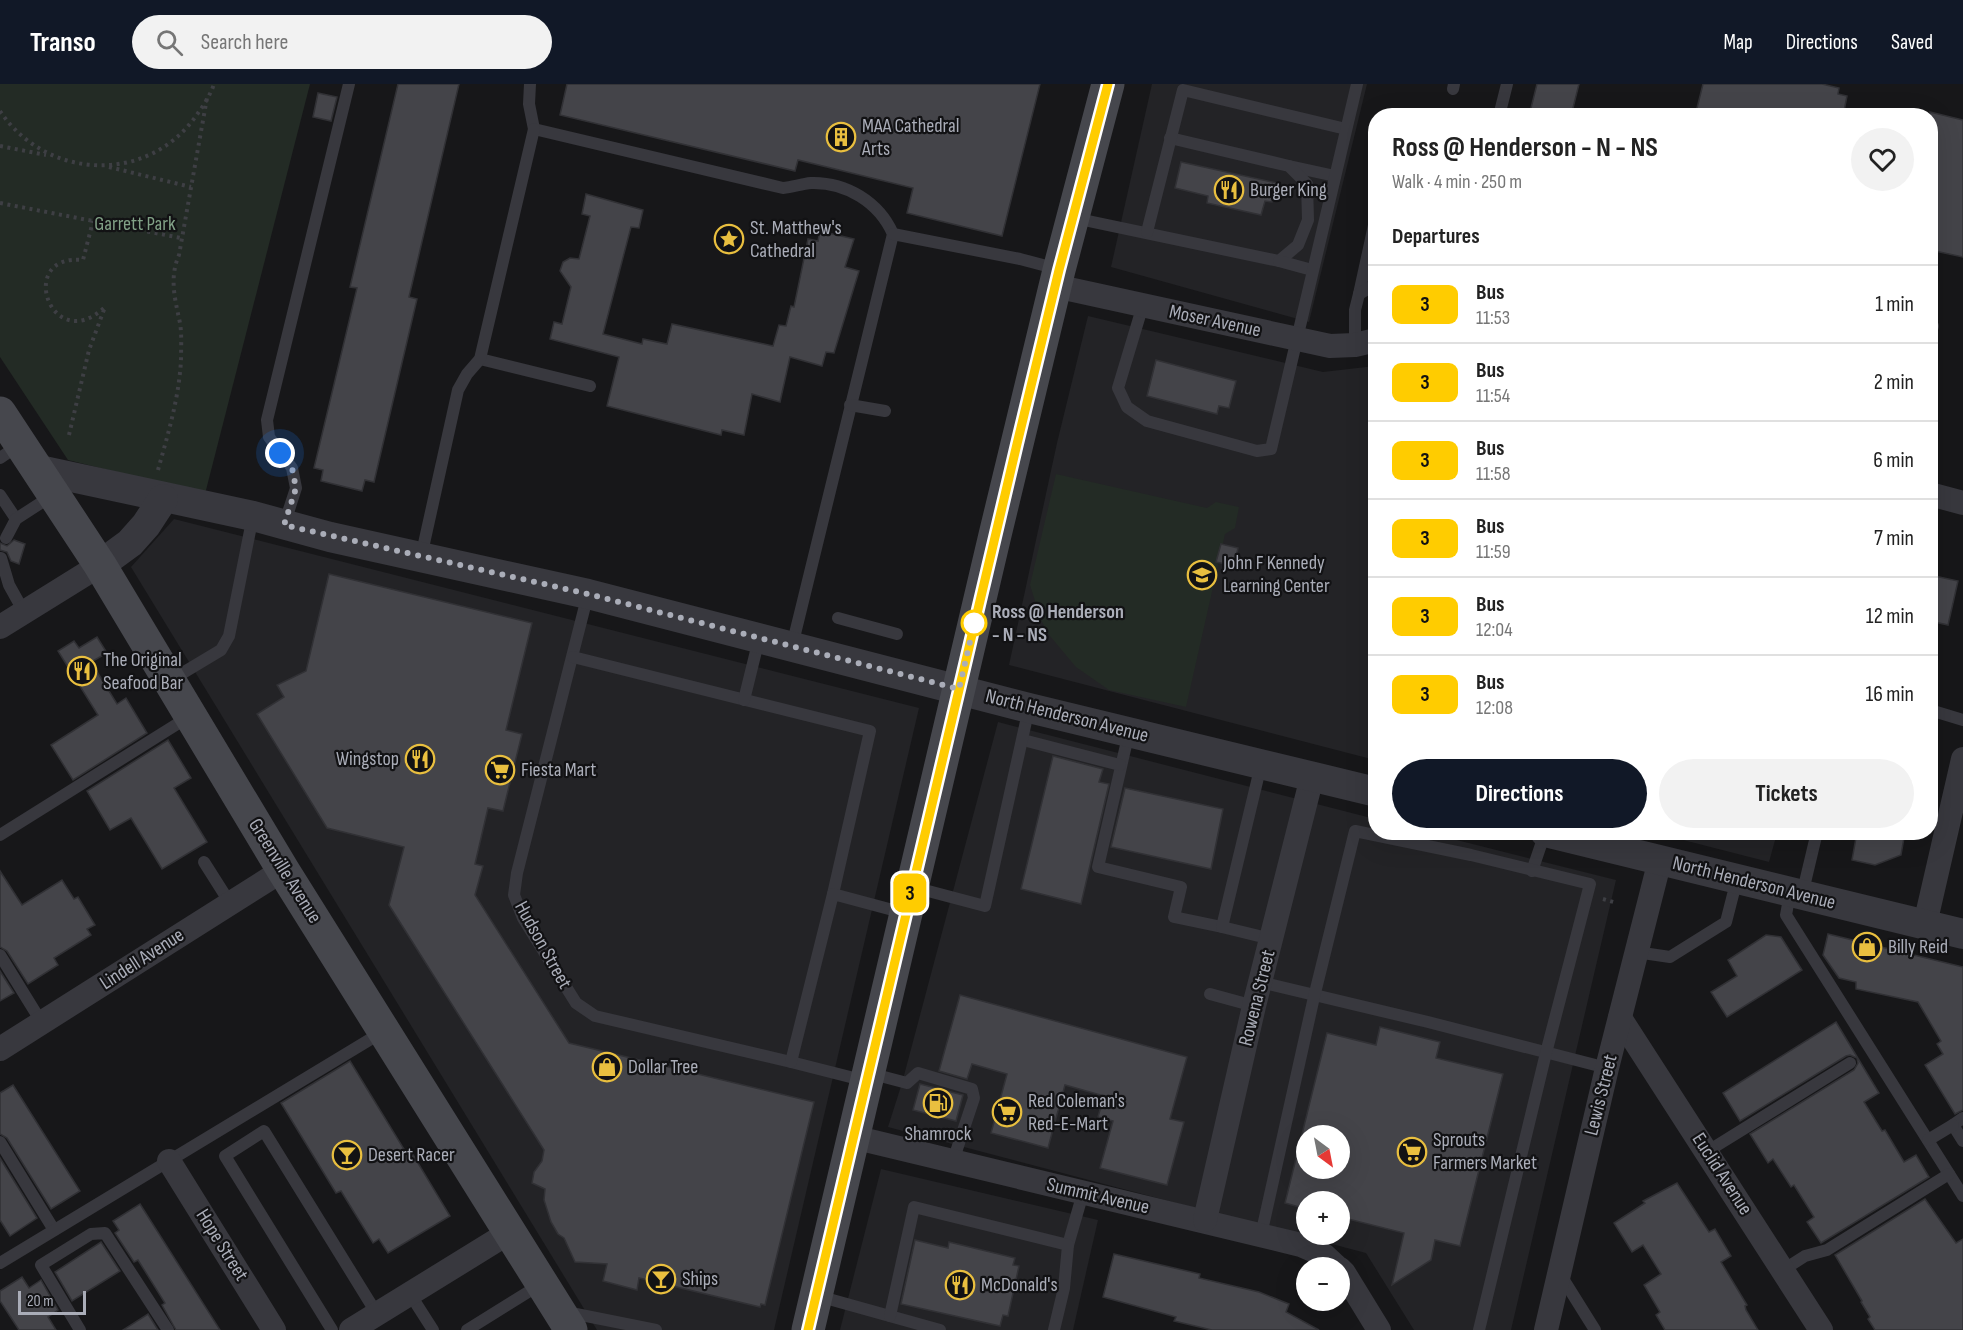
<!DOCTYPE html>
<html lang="en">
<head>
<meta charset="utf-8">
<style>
	body { margin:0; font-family:"Sofia Sans Condensed",sans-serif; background:#f2f2f2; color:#222; height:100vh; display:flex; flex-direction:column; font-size:22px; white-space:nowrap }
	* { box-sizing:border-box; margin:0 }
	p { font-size:20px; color:#767676 }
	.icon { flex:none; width:33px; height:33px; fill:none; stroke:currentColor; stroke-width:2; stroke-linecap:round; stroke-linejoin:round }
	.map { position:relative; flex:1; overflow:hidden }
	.details { position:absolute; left:1368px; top:24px; width:570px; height:732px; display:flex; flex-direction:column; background:#fff; border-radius:24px; box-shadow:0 6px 24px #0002 }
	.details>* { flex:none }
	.badge { padding:0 12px; border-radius:9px; font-size:21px; line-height:39px }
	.needle { width:39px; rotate:148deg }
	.controls { position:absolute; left:1296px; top:1041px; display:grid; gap:12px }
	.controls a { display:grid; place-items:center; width:54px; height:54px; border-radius:50%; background:#fff; box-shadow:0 6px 24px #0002; font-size:30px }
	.scale { position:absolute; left:18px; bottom:15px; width:68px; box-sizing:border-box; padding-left:6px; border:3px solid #aaadb8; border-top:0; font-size:16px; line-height:21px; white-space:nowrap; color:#aaadb8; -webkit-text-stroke:4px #121214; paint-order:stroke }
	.you { position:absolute; width:30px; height:30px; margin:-15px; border:4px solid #fff; border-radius:50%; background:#1a73e8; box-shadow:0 0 0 9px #1a73e833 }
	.map>.badge { position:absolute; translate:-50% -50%; box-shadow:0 0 0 3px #fff }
	h2 { padding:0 24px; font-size:22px; line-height:54px }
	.round { display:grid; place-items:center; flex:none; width:63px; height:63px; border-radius:32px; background:#f2f2f2 }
	.head { display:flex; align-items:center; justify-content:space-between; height:102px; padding:0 24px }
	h1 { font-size:28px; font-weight:700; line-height:45px }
	.cta { display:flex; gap:12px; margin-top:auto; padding:12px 24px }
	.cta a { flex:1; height:69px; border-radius:36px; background:#111827; color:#fff; font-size:24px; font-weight:700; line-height:69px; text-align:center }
	.cta a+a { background:#f2f2f2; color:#222 }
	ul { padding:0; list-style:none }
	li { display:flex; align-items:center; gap:18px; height:78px; padding:0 24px; border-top:2px solid #e0e0e0 }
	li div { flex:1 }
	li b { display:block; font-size:22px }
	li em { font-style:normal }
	li .badge { min-width:66px; font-weight:700; text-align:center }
	header { display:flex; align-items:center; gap:36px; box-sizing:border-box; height:84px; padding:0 30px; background:#111827; color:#fff }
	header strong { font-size:28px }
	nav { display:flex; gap:33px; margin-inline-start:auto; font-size:21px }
	.search { width:420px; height:54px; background:#f2f2f2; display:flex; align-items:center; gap:15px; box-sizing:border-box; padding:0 21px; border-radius:33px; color:#767676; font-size:22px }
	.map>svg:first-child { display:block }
</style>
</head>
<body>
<header>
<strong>Transo</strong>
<div class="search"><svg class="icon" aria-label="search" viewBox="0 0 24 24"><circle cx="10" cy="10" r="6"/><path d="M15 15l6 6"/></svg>Search here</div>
<nav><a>Map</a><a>Directions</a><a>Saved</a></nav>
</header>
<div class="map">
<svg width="1963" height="1246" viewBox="0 0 1963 1246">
	<rect width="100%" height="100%" fill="#171719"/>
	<g fill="#232326" fill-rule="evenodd">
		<path d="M1152,0H1367L1309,238L1111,183Z"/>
		<path d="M1088,232L1323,288L1375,282V676L1009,581L1057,359Z"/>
		<path d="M174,435L919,624L774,1246H597L131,483Z"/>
		<path d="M998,638L1375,735L1376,748L1429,749L1616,796L1511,1246H1414L1366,1169L888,1043L902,999ZM1306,1052H1340V1084H1306ZM1306,1118H1340V1150H1306Z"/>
		<path d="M1656,749H1777L1769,778Z"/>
		<path d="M881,1085L1098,1136L1073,1246H840Z"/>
	</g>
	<g fill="#232b25">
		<path d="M0,0H310L205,410L68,376L0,273Z"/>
		<path d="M1056,390L1207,424L1216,418L1239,423L1235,444L1225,450L1186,623L1109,606L1076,583L1050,552L1041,536L1030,501Z"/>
	</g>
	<g fill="#444449" stroke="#313135" stroke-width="1.5" fill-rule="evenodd">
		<path d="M398,0H459L409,213L417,215L374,398L365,396L362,407L321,397L323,386L314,384L357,204L350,203Z"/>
		<path d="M567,0H1040L1002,152L907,129L913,104L798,76L795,87L560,31Z"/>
		<path d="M1537,0H1579L1571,32H1529Z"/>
		<path d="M1703,0H1822L1839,4L1838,10L1847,12L1843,32H1695Z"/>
		<path d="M318,9L337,13L331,37L313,33Z"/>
		<path d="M1930,28L1963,36V173L1930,166Z"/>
		<path d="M1181,78L1277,99L1272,118L1265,117L1261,131L1207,119L1208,112L1175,104Z"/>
		<path d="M586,110L643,126L639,144L631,143L603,250L642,260L643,255L667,260L672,240L773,262L779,241L786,242L791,222L794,223L808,155L818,157L820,147L854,155L845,183L859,187L834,269L826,268L822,282L790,273L780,318L752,310L744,351L722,346L721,351L607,322L619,273L550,255L554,238L562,240L571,203L560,187L563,178L570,174L579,175L590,132L582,130Z"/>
		<path d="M1156,276L1236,297L1229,324L1219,322L1217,330L1147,312Z"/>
		<path d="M14,456L25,460L19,480L11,477L7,468L0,466V459L7,462Z"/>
		<path d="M1221,460L1238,464L1234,482L1216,478Z"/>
		<path d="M329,490L532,539L506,646L522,650L503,727L488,724L475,780L483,782L475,811L569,959L814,1018L765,1221L761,1220L760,1223L639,1194L637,1206L603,1197L607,1180L575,1178L564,1154L558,1150L551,1138L544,1116L545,1105L532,1099L534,1088L542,1077L544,1066L389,821L404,763L327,744L257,630L284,613L277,601L306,587Z"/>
		<path d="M1930,491L1958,497L1948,541L1930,537Z"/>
		<path d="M97,553L107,569L91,578L117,620L126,614L147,649L73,696L51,661L98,631L58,567L74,557L79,564Z"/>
		<path d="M168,656L191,694L174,704L207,758L162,785L131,734L110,746L87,707Z"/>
		<path d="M1053,672L1103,685L1099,698L1109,700L1081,820L1021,805Z"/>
		<path d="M1125,704L1223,725L1211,785L1111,763Z"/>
		<path d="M1857,748H1905L1901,771L1875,781L1852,776Z"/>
		<path d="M0,787L22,821L62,796L74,815L78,813L95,841L87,845L91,851L54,874L58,881L28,900L7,867L0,863Z"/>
		<path d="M1828,850L1963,883V1026L1955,1030L1925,981L1943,970L1937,960L1941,957L1918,918L1856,905V898L1839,894L1823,871Z"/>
		<path d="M1766,851L1781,853L1802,886L1727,933L1711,908L1737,892L1728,876Z"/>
		<path d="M0,887L14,909L0,917Z"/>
		<path d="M960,911L1187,973L1170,1035L1184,1038L1167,1101L1100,1084L1113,1037L1098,1033L1104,1012L1065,1001L1048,1064L991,1049L1007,990L972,980L967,995L939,987Z"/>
		<path d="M1836,938L1879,1009L1864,1018L1882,1047L1885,1046L1904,1078L1916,1071L1929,1093L1821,1159L1807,1138L1814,1133L1794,1101L1791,1103L1773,1075L1768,1079L1750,1050L1854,986L1858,979L1857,974L1850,971L1846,972L1740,1037L1723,1009Z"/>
		<path d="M1380,943L1440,958L1436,974L1503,990L1460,1162L1435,1156L1431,1176L1392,1201L1404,1149L1340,1133V1118H1306V1125L1285,1119L1327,949L1376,961ZM1306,1052H1340V1084H1306Z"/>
		<path d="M350,977L405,1067L409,1064L450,1132L388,1169L379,1155L373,1159L341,1107L336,1109L281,1019Z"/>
		<path d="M920,1000L963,1011L956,1037L913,1026Z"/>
		<path d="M13,1001L80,1107L51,1125L7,1054L0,1050V1009Z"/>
		<path d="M0,1074L37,1134L10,1152L0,1136Z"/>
		<path d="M1677,1099L1709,1148L1715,1145L1731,1172L1721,1178L1747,1221L1745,1222L1746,1226L1758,1246H1665L1656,1231L1660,1228L1644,1201L1661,1190L1643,1161L1632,1168L1614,1139L1645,1119L1643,1117Z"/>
		<path d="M1925,1115L1956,1159L1963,1155V1246H1875L1868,1235L1870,1233L1861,1218L1862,1217L1835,1171Z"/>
		<path d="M140,1120L220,1246H176L162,1221L165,1219L138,1176L134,1178L115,1149L119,1146L113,1137Z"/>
		<path d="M915,1156L948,1164L949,1158L1015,1174L1013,1181L1019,1182L1008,1232L1003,1231L1000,1242L901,1220Z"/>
		<path d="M101,1158L120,1187L72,1217L55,1188Z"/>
		<path d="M1114,1170L1200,1190L1199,1194L1259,1208L1289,1220L1286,1228L1319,1246H1212L1174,1237L1176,1233L1103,1213Z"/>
		<path d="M22,1193L29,1204L41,1196L58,1226L48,1233L56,1246H19L0,1217V1207Z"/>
		<path d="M148,1230L158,1246H123Z"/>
	</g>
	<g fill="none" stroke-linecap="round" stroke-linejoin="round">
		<g stroke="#3e3f44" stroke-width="4" stroke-dasharray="3 4.5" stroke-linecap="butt">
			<path d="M0,27C46,96 147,101 196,32C203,22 210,12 214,0"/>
			<path d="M0,62L46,71"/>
			<path d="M109,83L191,103"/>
			<path d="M0,119L181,154"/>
			<path d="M69,351L89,266L105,223C51,274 15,169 83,176L93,137"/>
			<path d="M158,386C168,350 179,314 181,276C181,264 182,251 180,239C175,215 169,194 179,171L207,14"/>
			<path d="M1603,815L1617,819"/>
		</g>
		<g stroke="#38383e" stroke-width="12">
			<path d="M530,0L529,20L534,45L783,104C793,103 801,100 811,99C846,98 879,118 893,150L792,562"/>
			<path d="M1453,5L1454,0"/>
			<path d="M1499,32L1507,0"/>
			<path d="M1289,82L1335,92"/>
			<path d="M1074,134L1279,177L1298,161L1308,136L1307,100L1289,82L1170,54"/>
			<path d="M1147,148L1183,6L1346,45"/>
			<path d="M893,150L1020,175L1058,185"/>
			<path d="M1279,177L1312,186"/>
			<path d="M1359,210L1376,132"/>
			<path d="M1143,221L1118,304L1127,323L1147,337L1257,367L1271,365L1357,0"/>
			<path d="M1930,242H1933L1930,252"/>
			<path d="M1355,261V226L1359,210L1376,200"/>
			<path d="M480,275L590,302"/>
			<path d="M850,321L885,327"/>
			<path d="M0,374L19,361"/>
			<path d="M0,411L16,435"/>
			<path d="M284,441L296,404L292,384L269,353L267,336L349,0"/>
			<path d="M6,454L16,435L53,411"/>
			<path d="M421,473L458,306L467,290L480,275L534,45"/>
			<path d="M1,474L9,501L24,528"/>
			<path d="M588,510L517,789L514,811L523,834L576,919L595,932L791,978L866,997"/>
			<path d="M838,534L897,550"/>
			<path d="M573,573L870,647L833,810"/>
			<path d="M171,596L221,566L229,552L253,432"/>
			<path d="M744,616L759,555"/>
			<path d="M1930,626L1963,636"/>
			<path d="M1129,648L1098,783L1181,803L1174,833L1222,843"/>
			<path d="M1023,656L1120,681"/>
			<path d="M1261,681L1222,843L1271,855"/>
			<path d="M0,751L190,632"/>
			<path d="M204,778L230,819"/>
			<path d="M1532,787L1545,749"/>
			<path d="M913,803L985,822L1029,624"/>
			<path d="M1790,809L1786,831L1963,1112"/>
			<path d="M1802,811L1817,748"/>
			<path d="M1636,868L1670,873L1726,838L1737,795"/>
			<path d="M0,871L42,939"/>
			<path d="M1260,898L1428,938L1607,984"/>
			<path d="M1210,910L1254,922"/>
			<path d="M791,978L833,810L904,829"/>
			<path d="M869,989L907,999L918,989L972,1005L974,1014L953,1077"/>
			<path d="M1963,1034L1953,1041L1963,1057"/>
			<path d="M1928,1056L1953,1041"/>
			<path d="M0,1058L54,1146"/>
			<path d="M1708,1067L1850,979"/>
			<path d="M1261,1151L1314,913L1355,747L1471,771L1590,800L1546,969L1479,1246"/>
			<path d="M1068,1161L1083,1109"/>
			<path d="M0,1179L384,947"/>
			<path d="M1783,1186L1805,1172L1827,1166L1949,1090"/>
			<path d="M1560,1190L1595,1246"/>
			<path d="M410,1210L433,1246"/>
			<path d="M818,1212L940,1246"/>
			<path d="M566,1228L656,1246"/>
			<path d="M890,1232L914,1123L1068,1161L1064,1204L1054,1246"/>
			<path d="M80,1246L41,1181L91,1150L105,1149L168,1246"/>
			<path d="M332,1246L225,1072L264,1047L377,1230"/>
			<path d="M467,1246L541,1200"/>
		</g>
		<g stroke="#38383e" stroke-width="24">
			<path d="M1055,202L1330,262L1355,261L1376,256"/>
			<path d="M1930,410L1963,419"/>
			<path d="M0,543L100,481"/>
			<path d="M1925,840L1963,675"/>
			<path d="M1620,934L1821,1246"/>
			<path d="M0,965L283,786"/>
			<path d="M853,1053L1301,1161L1324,1171L1338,1184"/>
			<path d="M169,1077L274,1246"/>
			<path d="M1205,1136L1254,922L1312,693"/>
			<path d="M1340,1185L1344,1189L1379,1246"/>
			<path d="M351,1246L510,1148"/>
			<path d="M1546,1246L1607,984L1660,776"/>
		</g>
		<g stroke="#38383e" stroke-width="30">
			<path d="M39,386L253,432L330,453L588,510L1029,624L1376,708"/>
			<path d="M100,481L130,459L146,441L163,415"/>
			<path d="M1545,748L1963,850"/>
		</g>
		<g stroke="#46474d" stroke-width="33">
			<path d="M0,329L100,481L283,786L571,1246"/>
			<path d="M808,1246L995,451L1059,186L1108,0"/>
		</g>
	</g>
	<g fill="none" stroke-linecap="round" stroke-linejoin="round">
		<g stroke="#fff" stroke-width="14">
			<path id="line" d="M808,1246L1017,360L1059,186L1108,0"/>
		</g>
		<use href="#line" stroke="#fc0" stroke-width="9"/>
		<path stroke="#aaadb8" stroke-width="6" stroke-dasharray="0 10.8" d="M280,369L292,384L296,404L284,441L588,510L959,605L975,536L974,539"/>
	</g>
	<defs>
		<g id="building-ring" transform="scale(1.5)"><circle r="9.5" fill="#121214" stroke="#e9bf3f" stroke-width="1.5"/><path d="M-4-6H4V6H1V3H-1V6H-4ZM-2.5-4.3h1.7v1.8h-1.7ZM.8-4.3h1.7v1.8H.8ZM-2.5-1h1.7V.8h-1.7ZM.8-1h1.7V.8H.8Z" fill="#e9bf3f"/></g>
		<g id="restaurant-ring" transform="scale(1.5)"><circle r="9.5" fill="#121214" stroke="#e9bf3f" stroke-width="1.5"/><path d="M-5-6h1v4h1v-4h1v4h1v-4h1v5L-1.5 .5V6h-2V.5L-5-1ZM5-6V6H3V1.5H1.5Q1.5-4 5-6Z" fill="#e9bf3f"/></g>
		<g id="sight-ring" transform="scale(1.5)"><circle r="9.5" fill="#121214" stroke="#e9bf3f" stroke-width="1.5"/><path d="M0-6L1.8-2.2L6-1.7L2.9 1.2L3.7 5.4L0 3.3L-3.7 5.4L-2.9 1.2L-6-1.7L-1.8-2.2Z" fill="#e9bf3f"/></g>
		<g id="school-ring" transform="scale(1.5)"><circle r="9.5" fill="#121214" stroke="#e9bf3f" stroke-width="1.5"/><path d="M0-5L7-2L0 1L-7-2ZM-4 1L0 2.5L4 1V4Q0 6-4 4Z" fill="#e9bf3f"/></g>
		<g id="supermarket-ring" transform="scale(1.5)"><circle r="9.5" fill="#121214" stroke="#e9bf3f" stroke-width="1.5"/><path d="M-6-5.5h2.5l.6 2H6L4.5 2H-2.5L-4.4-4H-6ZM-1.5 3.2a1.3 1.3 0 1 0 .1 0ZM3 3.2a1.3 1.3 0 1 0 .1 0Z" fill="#e9bf3f"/></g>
		<g id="shop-ring" transform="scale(1.5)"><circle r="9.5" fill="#121214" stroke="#e9bf3f" stroke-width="1.5"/><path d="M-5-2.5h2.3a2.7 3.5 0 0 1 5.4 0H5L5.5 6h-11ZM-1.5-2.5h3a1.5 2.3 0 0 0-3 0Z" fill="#e9bf3f"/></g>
		<g id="fuel-ring" transform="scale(1.5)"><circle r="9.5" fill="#121214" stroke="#e9bf3f" stroke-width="1.5"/><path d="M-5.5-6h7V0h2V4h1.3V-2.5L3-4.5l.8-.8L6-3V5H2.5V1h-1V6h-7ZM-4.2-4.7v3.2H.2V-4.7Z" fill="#e9bf3f"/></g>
		<g id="bar-ring" transform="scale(1.5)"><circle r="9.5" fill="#121214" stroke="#e9bf3f" stroke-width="1.5"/><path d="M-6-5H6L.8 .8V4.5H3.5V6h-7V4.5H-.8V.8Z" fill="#e9bf3f"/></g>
	</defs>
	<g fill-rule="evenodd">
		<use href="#building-ring" x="841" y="53"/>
		<use href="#restaurant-ring" x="1229" y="106"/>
		<use href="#sight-ring" x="729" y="155"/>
		<use href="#school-ring" x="1202" y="491"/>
		<use href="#restaurant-ring" x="82" y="587"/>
		<use href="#restaurant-ring" x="420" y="675"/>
		<use href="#supermarket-ring" x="500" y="686"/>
		<use href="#shop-ring" x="1867" y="863"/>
		<use href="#shop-ring" x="607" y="983"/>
		<use href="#fuel-ring" x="938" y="1019"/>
		<use href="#supermarket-ring" x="1007" y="1028"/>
		<use href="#supermarket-ring" x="1412" y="1068"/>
		<use href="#bar-ring" x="347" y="1071"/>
		<use href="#bar-ring" x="661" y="1195"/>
		<use href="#restaurant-ring" x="960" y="1201"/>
	</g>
	<circle fill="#fff" stroke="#fc0" stroke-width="3" cx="974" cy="539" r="12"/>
	<g text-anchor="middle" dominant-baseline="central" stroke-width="4.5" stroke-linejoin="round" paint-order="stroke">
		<g font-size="20" fill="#aaadb8" stroke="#121214" text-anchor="start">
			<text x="862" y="42">MAA Cathedral<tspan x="862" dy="23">Arts</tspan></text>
			<text x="1250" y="106">Burger King</text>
			<text x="750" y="144">St. Matthew's<tspan x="750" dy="23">Cathedral</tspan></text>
			<text x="1223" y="479">John F Kennedy<tspan x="1223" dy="23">Learning Center</tspan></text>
			<text x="103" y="576">The Original<tspan x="103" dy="23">Seafood Bar</tspan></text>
			<text x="399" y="675" text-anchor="end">Wingstop</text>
			<text x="521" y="686">Fiesta Mart</text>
			<text x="1888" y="863">Billy Reid</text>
			<text x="628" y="983">Dollar Tree</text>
			<text x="1028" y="1017">Red Coleman's<tspan x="1028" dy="23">Red-E-Mart</tspan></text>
			<text x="938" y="1050" text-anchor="middle">Shamrock</text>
			<text x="1433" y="1056">Sprouts<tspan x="1433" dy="23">Farmers Market</tspan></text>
			<text x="368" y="1071">Desert Racer</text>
			<text x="682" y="1195">Ships</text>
			<text x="981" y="1201">McDonald's</text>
		</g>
		<g font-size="20" fill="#82a287" stroke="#121214">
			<text x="135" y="140">Garrett Park</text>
		</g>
		<g font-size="20" fill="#aaadb8" stroke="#121214">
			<text transform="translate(1215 237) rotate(12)">Moser Avenue</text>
			<text transform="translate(1067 632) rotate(14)">North Henderson Avenue</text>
			<text transform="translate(285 787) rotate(58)">Greenville Avenue</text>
			<text transform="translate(1754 799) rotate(14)">North Henderson Avenue</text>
			<text transform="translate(543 861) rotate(61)">Hudson Street</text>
			<text transform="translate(142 875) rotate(-33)">Lindell Avenue</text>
			<text transform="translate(1257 914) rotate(-76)">Rowena Street</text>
			<text transform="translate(1601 1011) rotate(-76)">Lewis Street</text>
			<text transform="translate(1722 1090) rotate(57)">Euclid Avenue</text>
			<text transform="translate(1098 1112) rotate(13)">Summit Avenue</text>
			<text transform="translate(222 1161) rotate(58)">Hope Street</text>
		</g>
		<g font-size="20" font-weight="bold" fill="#aaadb8" stroke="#121214" text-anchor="start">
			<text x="992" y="528">Ross @ Henderson<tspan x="992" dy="23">- N - NS</tspan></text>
		</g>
	</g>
</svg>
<div class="controls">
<a><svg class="needle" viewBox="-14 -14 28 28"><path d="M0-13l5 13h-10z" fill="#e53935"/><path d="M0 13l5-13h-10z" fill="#767676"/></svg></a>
<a>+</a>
<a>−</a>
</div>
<div class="scale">20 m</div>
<div class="you" style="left:280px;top:369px"></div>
<b class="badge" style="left:910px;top:809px;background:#fc0;color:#111">3</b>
<section class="details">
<div class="head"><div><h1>Ross @ Henderson - N - NS</h1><p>Walk · 4 min · 250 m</p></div><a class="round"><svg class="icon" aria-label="heart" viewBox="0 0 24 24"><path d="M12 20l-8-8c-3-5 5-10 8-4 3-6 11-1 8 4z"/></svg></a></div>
<h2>Departures</h2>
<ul>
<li><span class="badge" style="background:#fc0;color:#111">3</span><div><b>Bus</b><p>11:53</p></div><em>1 min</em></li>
<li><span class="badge" style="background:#fc0;color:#111">3</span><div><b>Bus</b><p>11:54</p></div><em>2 min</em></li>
<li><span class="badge" style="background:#fc0;color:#111">3</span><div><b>Bus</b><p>11:58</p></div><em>6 min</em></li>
<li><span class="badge" style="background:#fc0;color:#111">3</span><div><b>Bus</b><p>11:59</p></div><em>7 min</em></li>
<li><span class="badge" style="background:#fc0;color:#111">3</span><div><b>Bus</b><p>12:04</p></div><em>12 min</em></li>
<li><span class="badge" style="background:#fc0;color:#111">3</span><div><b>Bus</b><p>12:08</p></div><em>16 min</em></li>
</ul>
<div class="cta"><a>Directions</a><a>Tickets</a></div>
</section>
</div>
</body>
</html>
